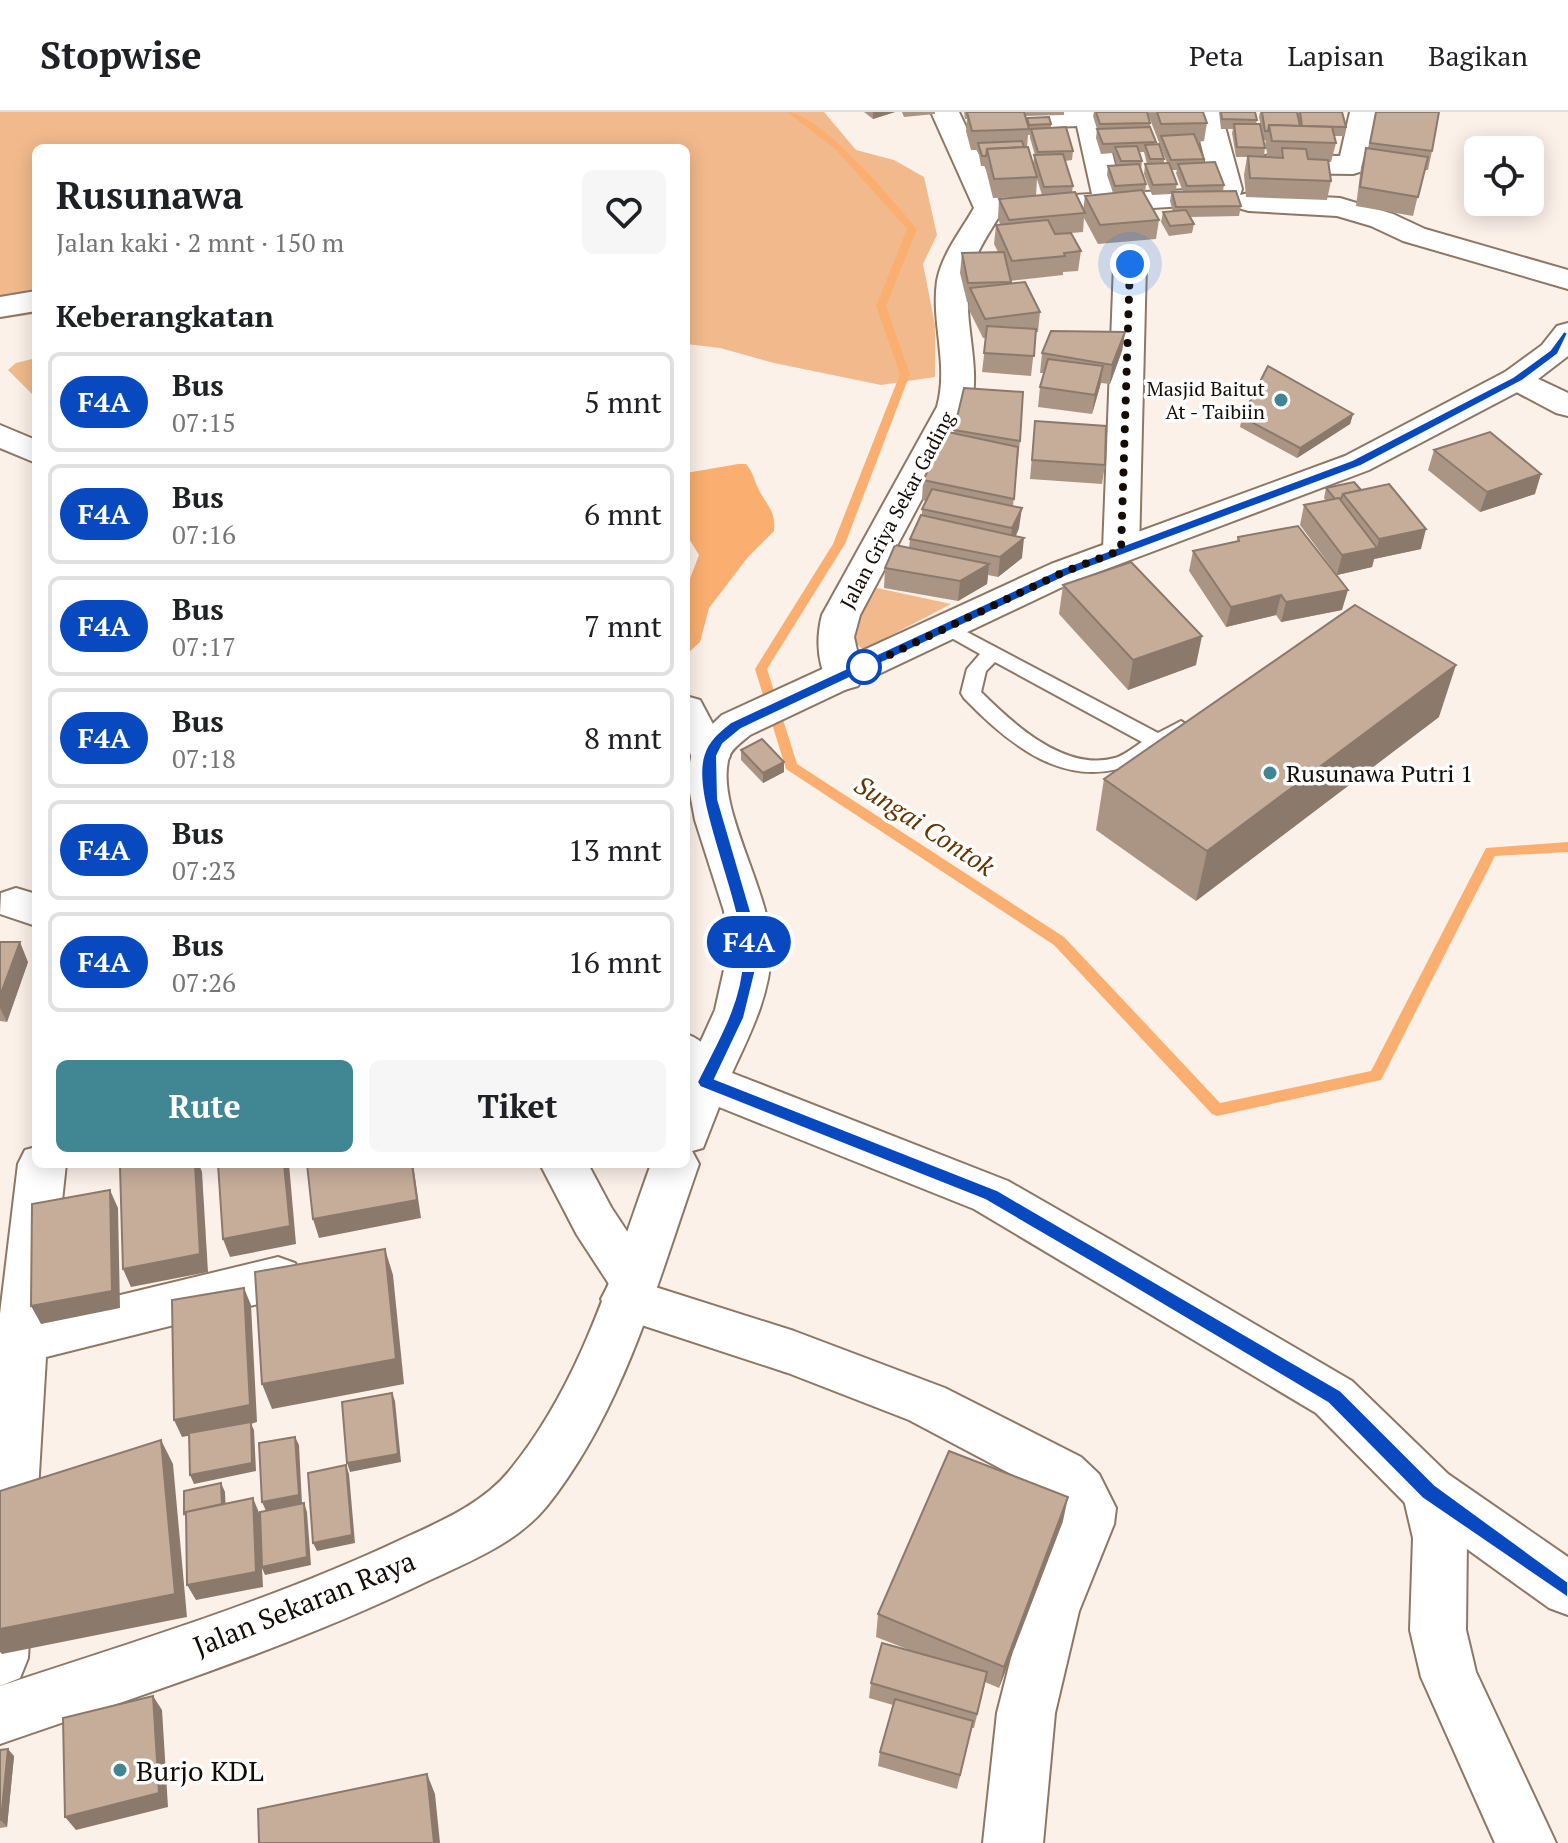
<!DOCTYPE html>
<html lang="id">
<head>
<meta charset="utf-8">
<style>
	body { margin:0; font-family:"PT Serif",serif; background:#f6f6f6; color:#202124; height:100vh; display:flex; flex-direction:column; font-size:30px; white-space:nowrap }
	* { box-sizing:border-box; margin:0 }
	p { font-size:26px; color:#757577 }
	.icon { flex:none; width:44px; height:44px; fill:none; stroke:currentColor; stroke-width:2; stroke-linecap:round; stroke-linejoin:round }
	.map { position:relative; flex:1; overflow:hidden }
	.drawer { position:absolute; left:32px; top:32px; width:658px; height:1024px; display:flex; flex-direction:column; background:#fff; border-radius:12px; box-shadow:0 4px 20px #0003 }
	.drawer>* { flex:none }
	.badge { padding:0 16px; border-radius:26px; font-size:28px; line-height:52px }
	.controls { position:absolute; left:1464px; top:24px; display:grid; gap:16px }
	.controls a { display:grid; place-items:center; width:80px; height:80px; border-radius:12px; background:#fff; box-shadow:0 4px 20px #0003; font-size:40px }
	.you { position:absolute; width:40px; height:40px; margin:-20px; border:6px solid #fff; border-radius:50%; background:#1a73e8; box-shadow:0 0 0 12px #1a73e833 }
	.map>.badge { position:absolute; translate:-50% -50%; box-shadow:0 0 0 4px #fff }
	h2 { padding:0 24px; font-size:30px; line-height:72px }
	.round { display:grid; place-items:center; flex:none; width:84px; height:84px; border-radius:12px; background:#f6f6f6 }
	.summary { display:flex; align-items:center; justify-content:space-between; height:136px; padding:0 24px }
	h1 { font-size:38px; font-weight:700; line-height:60px }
	.button { display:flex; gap:16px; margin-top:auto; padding:16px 24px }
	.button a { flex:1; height:92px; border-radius:12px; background:#418793; color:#fff; font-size:32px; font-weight:700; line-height:92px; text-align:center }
	.button a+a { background:#f6f6f6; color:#202124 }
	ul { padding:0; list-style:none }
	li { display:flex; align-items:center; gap:24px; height:100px; margin:0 16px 12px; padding:0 8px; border:4px solid #e0e0e0; border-radius:12px }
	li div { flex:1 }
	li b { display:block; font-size:30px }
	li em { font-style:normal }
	li .badge { min-width:88px; font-weight:700; text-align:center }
	header { display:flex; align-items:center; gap:48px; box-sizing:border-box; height:112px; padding:0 40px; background:#fff; border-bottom:2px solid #e0e0e0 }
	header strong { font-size:38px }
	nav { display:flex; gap:44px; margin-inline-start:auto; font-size:28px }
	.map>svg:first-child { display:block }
</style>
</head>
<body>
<header>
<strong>Stopwise</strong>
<nav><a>Peta</a><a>Lapisan</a><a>Bagikan</a></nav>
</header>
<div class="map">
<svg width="1568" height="1731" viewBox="0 0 1568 1731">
	<rect width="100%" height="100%" fill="#fcf1e9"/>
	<g fill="#f2ba8c">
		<path d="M0,0H824L856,38L894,48L924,65L937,123L923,152L935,213V265L881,273L774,251L720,236L686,232V36H36V202L0,207Z"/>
		<path d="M36,246V286L8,258L16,251Z"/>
		<path d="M877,476L951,492L863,538L849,524Z"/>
	</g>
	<path fill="#faaf70" d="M738,352H746C753,360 754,368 758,376C766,393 776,398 774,419L748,445L709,496L700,530L686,543V477L699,443L686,422V361Z"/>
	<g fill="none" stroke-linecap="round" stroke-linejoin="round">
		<path fill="#faaf70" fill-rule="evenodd" d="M787,0C819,0 895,90 917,117L886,194L910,262L845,432L767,557L797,652L1064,825L1220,991L1371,959L1486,736L1568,730V740L1495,744L1381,968L1217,1004L1212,1002L1054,833L786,657L755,557L833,432L900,262L876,194L907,117L835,37Z"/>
		<g stroke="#8d7765" stroke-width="4">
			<path id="lane" d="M948,510L1158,621L1181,609L1191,616C1184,627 1167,633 1156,640C1080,688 1018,642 964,586L961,581L967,557L980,542L941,520L939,516L941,512ZM995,550L1142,630C1134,635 1125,643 1115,646C1065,660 1013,612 981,580L986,559Z"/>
		</g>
		<g stroke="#8d7765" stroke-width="4">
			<g id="street">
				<path d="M931,0H959L1004,96C991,119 972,143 969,170C963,212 981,252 971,295L860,503L854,525L863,565L858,574L844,578L830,574C817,552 816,527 822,503L937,295C949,252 931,212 937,169C942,142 961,119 974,96Z"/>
				<path d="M999,0H1102L1122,81L1212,77L1193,0H1221L1242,77L1240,83L1249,81L1340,86L1393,102L1425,117L1568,158V177L1403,129L1371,114L1337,104L1249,99L1238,96L1235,91L1020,104L1009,101L1005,95L1009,89L1020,86L1092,82L1077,14L987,18L977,15L973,9L977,3Z"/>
				<path d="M1350,0H1378L1368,53L1363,59L1353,62L1269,61L1259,58L1254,52L1259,46L1269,43L1340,44Z"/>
				<path d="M1130,143L1141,145L1146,152L1139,438L1134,446L1121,449L1108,446L1103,438L1114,152L1119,145Z"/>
				<path d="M36,179V199L0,205V185Z"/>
				<path d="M1517,257L1568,281V304L1556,301L1505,274L1500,267L1505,260Z"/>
				<path d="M0,313L36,328V351L0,336Z"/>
				<path d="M686,584L700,588L730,644L724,654L710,658L696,654C683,632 686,609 686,584Z"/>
				<path d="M16,776L36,782V814L0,802L1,781Z"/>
				<path d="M686,922C708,929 718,949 729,970L722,983C709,987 695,991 686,977Z"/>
				<path d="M36,1035V1052H66L50,1200L278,1145L295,1151L303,1166L295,1181L278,1187L46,1245L28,1546L20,1566L0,1574V1202L18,1052L25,1038Z"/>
				<path d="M540,1052H588L611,1095L657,1165L652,1174L794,1219L945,1276L1081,1345L1099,1362L1116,1396L1114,1412L1079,1499L1055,1601L1043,1731H983L997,1601L1023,1499L1060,1412L1061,1398L1043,1379L909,1308L788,1261L608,1202L601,1187L609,1172L577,1123Z"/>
				<path d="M1429,1354L1448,1362L1456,1379L1467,1426L1466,1518L1476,1560L1556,1731H1495L1421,1565L1410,1518L1413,1426L1402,1379L1410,1362Z"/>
			</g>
		</g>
		<g stroke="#8d7765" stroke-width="4">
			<path id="secondary" d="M1568,211V244L1529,274L1369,358L1077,468L750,623C743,629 732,636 729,645C714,696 773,781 771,840C770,883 750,922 732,961L1008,1069L1116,1131L1352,1269L1448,1362L1568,1445V1503L1549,1496L1410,1396L1316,1301L974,1097L719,995L703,1036L692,1039L699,1052C658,1168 625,1296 547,1394C518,1430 471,1449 430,1468C292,1535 145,1582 0,1632V1574C134,1530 270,1489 398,1429C437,1411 482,1393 510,1358C582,1270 613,1157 651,1052H686V962L715,898L728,840L724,799L695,708L687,665L693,636L702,622L722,603L1051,452L1345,344L1505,260L1542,233L1557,214Z"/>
		</g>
		<use href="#lane" fill="#fff" fill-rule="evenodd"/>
		<use href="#street" fill="#fff" fill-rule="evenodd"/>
		<use href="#secondary" fill="#fff" fill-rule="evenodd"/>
	</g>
	<g fill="#aa9584" fill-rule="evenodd">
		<path d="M864,0H895L873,7Z"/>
		<path d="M902,0H935V2L904,5Z"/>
		<path d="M964,0H1064V3L1025,4L1027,10V6L1051,12V16L1073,39L1072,48L1065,49L1073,74L1072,80L1083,98L1085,84L1113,81L1107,63L1108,54L1117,53L1114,44V41L1101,42L1096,26L1097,17L1093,4L1094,0H1147L1155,33L1164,47V52L1167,51L1148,2V0H1203L1207,11L1204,29L1197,30L1204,47L1203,51L1224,73L1223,79L1241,94L1239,104L1190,105L1194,112L1192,121L1169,124L1161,110L1163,100H1173L1170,89L1171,82L1152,83L1144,62L1145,52H1147L1144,40H1140L1142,49L1141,58L1146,72L1145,82L1159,108L1156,127L1098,132L1084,106L1083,120L1071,121L1081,139L1078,159L1063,160V163L1010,169L1011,172L1040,200L1038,220H1036L1031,264L982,260L986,226H983L968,196L969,190H967L960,161L962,141L998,140L994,132L996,113L1000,112L998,106L999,87L1023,85L993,86L985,54H981L978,38H971L966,19L967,7H965ZM1028,23H1030V26L1035,43L1033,51L1027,35ZM1171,58H1177L1176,61L1183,80H1175L1177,72ZM1037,67L1042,83L1036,84Z"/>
		<path d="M1219,0H1255L1257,8L1256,12L1263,23L1259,5L1260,0H1342L1346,15L1344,24H1334L1336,31L1331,50H1329L1331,69L1327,88L1246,85L1244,63L1247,45H1236L1232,21L1233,17H1221ZM1264,28L1266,29L1265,32L1268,45H1264L1265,36Z"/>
		<path d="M1376,0L1432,39L1428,58H1424L1413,104L1356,94L1361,55L1366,36H1368Z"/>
		<path d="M1125,220L1122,239L1110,272L1101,271L1092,302L1038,295L1040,275L1044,261H1040L1042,241Z"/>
		<path d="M1353,302L1350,312L1297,346L1240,315L1242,305Z"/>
		<path d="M1035,309L1105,353L1102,372L1030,367Z"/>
		<path d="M954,318L1020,329L1013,394L1019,416L1016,424L1022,446L998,465L988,463L987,472L958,489L884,476L885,456L909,436L910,427L922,403V397L926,389L922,388L923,368L953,322Z"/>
		<path d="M1434,338L1535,382L1480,400L1428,358Z"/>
		<path d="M1326,376L1361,378L1421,437L1374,447L1372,455L1337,463L1300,413L1304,393L1326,389L1324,386Z"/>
		<path d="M1238,425L1342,498L1281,510L1276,503L1226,515L1189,459L1193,439L1237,430Z"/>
		<path d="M1063,473L1196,553L1128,578L1059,502Z"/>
		<path d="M1439,605L1196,789L1096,718L1104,667Z"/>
		<path d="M741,638L784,660L763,671L741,648Z"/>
		<path d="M0,830L28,850L7,910L0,909Z"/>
		<path d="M1063,1409L999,1576L985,1570L974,1616H972L957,1677L878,1654L880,1640L893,1593L869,1586L871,1571L907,1537L876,1525L878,1502Z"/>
		<path d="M0,1638L14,1644L7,1715L0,1716Z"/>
	</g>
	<g fill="#8b796c">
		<path d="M873,0H895L873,7Z"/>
		<path d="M1125,220L1122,239L1110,272L1112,253Z"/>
		<path d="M1103,254L1100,274L1092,302L1095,283Z"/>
		<path d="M1353,302L1350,312L1297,346L1300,336Z"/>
		<path d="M1541,362L1535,382L1480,400L1487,380Z"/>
		<path d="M1022,396L1019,416L1010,436L1012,416Z"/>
		<path d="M1426,417L1421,437L1374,447L1372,455L1337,463L1342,443L1377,436L1379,427Z"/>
		<path d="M1024,426L1022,446L998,465L1000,445Z"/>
		<path d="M989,452L987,472L958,489L960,469Z"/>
		<path d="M1348,478L1342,498L1281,510L1286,490Z"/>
		<path d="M1281,483L1276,503L1226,515L1231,495Z"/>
		<path d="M1202,524L1196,553L1128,578L1133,548Z"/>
		<path d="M1456,553L1439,605L1196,789L1207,739Z"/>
		<path d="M784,650V660L763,671V661Z"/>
		<path d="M20,830L28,850L7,910L0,896V884Z"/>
		<path d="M195,1052H199L202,1060L208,1160L131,1175L123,1157Z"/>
		<path d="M284,1052H289L296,1132L230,1145L223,1127Z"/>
		<path d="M412,1052H413L421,1106L319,1126L313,1107Z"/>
		<path d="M110,1078L118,1096L120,1196L41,1212L31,1194Z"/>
		<path d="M385,1137L393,1163L404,1272L272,1297L262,1272Z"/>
		<path d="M244,1176L251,1193L257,1310L251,1312L254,1318L256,1359L194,1372L190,1363L251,1312L182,1325L174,1308Z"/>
		<path d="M392,1281L395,1289L401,1350L350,1360L347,1351Z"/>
		<path d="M295,1325L299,1333L302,1392L266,1399L262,1390Z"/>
		<path d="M161,1328L173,1352L187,1505L2,1542L0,1540V1517Z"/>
		<path d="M346,1353L349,1362L355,1431L317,1439L313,1431Z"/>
		<path d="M221,1371L225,1380L226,1402L188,1410L184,1402Z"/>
		<path d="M1068,1385L1063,1409L999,1576L1004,1555Z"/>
		<path d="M253,1386L260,1403L304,1391L307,1400L311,1453L265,1463L262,1456L263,1475L196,1488L187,1473Z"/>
		<path d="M153,1584L162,1598L168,1695L76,1718L65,1705Z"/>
		<path d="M8,1637L14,1644L7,1715L1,1708Z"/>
		<path d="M427,1662L435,1682L440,1731H434Z"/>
	</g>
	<g fill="#c6ad9a" stroke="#8b796c" stroke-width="2">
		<path d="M967,0H1024L1029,17L972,19Z"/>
		<path d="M1096,0H1147L1150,11L1100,12Z"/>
		<path d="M1157,0H1203L1207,11L1161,12Z"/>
		<path d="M1221,0H1255L1257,8L1222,7Z"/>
		<path d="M1262,0H1297L1300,14L1269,13L1268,19H1265Z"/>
		<path d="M1300,0H1342L1346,15L1302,14Z"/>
		<path d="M1376,0H1439L1432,39L1370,31Z"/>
		<path d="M1049,5L1051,12L1029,13L1027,6Z"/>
		<path d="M1234,12H1260L1265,36L1237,35Z"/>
		<path d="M1269,13L1332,15L1336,31L1272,29Z"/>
		<path d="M1066,15L1073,39L1038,40L1031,17Z"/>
		<path d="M1150,15L1156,30L1103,32L1097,17Z"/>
		<path d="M1194,22L1204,47L1171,48L1161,24Z"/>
		<path d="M1022,29L1024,35L987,37L986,44H982L978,31Z"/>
		<path d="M1159,32L1164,47H1150L1145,33Z"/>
		<path d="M1137,34L1142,49H1121L1115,35Z"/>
		<path d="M1028,35L1037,65L994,67L987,37Z"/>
		<path d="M1282,36L1306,37L1308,47L1328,48L1331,69L1250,66L1248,44L1283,46Z"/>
		<path d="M1366,36L1428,45L1418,85L1360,75Z"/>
		<path d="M1063,42L1073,74L1044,75L1034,43Z"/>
		<path d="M1215,50L1224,73L1187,74L1178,52Z"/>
		<path d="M1169,51L1177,72L1153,73L1145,52Z"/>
		<path d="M1139,52L1146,72L1115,74L1108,54Z"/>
		<path d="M1142,78L1159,108L1100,113L1085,84Z"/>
		<path d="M1236,79L1241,94L1176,95L1172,80Z"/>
		<path d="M1075,80L1085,101L1009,108L999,87Z"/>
		<path d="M1186,98L1194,112L1170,114L1163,100Z"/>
		<path d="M1048,108L1055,122L1071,121L1081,139L1064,141L1065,144L1012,149L996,113Z"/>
		<path d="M1004,140L1011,170L968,171L962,141Z"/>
		<path d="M1025,170L1040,200L985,207L970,176Z"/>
		<path d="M987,214L1036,217L1034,244L984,241Z"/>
		<path d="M1051,219L1125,220L1112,253L1042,241Z"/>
		<path d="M1048,247L1103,254L1095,283L1040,275Z"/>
		<path d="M1268,254L1353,302L1300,336L1242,305Z"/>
		<path d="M964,276L1023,280L1020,329L954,318Z"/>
		<path d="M1035,309L1106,314L1105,353L1032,348Z"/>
		<path d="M948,320L1018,335L1014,387L923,368Z"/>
		<path d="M1490,320L1541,362L1487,380L1434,338Z"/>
		<path d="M1354,370L1361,378L1343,382L1341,387H1340L1339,386L1335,387L1326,376Z"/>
		<path d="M1389,372L1426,417L1379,427L1343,382Z"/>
		<path d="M932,377L1022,396L1012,416L922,397Z"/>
		<path d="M1339,386L1377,436L1342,443L1304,393Z"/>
		<path d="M921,403L1024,426L1000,445L910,427Z"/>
		<path d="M1298,414L1348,478L1286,490L1281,483L1231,495L1193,439L1239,429L1238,425Z"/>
		<path d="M895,433L989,452L960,469L885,456Z"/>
		<path d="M1131,450L1202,524L1133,548L1063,473Z"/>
		<path d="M1355,493L1456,553L1207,739L1104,667Z"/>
		<path d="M762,627L784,650L763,661L741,638Z"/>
		<path d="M0,830H20L0,884Z"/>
		<path d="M136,1052H195L200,1142L123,1157L120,1055Z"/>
		<path d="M218,1052H284L290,1114L223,1127Z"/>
		<path d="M307,1052H412L417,1088L313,1107Z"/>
		<path d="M110,1078L112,1179L31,1194L32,1092Z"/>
		<path d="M385,1137L396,1247L262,1272L255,1160Z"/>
		<path d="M244,1176L250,1293L174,1308L172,1188Z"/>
		<path d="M392,1281L398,1342L347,1351L342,1290Z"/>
		<path d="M251,1310L252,1351L190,1363L189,1321Z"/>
		<path d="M295,1325L299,1383L262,1390L259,1331Z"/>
		<path d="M161,1328L175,1482L0,1517V1379Z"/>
		<path d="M949,1339L1068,1385L1004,1555L878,1502Z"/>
		<path d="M346,1353L352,1423L313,1431L308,1361Z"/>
		<path d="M221,1371L222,1392L186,1400V1401L184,1402V1379Z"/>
		<path d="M253,1386L256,1460L187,1473L186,1400Z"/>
		<path d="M304,1391L307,1445L262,1455L260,1400Z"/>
		<path d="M882,1531L987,1560L977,1602L871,1571Z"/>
		<path d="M153,1584L159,1681L65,1705L63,1606Z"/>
		<path d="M895,1587L973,1609L960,1663L880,1640Z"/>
		<path d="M8,1637L1,1708H0V1638Z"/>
		<path d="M427,1662L434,1731H259L258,1697Z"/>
	</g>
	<path fill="#0849c0" stroke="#fff" stroke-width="2" d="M1564,219L1568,221L1558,242L1522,269L1361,354L1069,463L741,617L723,632L717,644L718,687L756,817L757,853L744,906L715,967L997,1078L1105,1141L1341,1279L1435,1373L1568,1470V1486L1422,1386L1328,1291L1093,1151L985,1088L700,975L697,970C715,933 740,893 742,850C745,793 688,686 704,642C709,627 720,619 731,610L1060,457L1352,348L1513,265L1550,238Z"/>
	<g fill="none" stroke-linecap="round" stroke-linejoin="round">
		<path stroke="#140c06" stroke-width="8" stroke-dasharray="0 14.4" d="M864,555L1064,460L1121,438L1130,152"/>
	</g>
	<g fill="#418793" stroke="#fff" stroke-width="3">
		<circle cx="1281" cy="288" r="8"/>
		<circle cx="1270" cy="661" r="8"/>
		<circle cx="120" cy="1658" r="8"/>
	</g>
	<circle fill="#fff" stroke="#0849c0" stroke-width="4" cx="864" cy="555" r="16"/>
	<g text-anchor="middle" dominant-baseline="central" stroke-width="7" stroke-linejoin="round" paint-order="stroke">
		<g font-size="20" fill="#140c06" stroke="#fff" text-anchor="end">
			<text x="1265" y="276">Masjid Baitut<tspan x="1265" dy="23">At - Taibiin</tspan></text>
		</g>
		<g font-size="20" fill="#140c06" stroke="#fff">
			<text transform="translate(897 398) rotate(-62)">Jalan Griya Sekar Gading</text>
		</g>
		<g font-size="24" fill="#140c06" stroke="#fff" text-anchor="start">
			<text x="1286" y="661">Rusunawa Putri 1</text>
		</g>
		<g font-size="26" font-style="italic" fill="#653601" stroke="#fff">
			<text transform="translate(925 713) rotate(33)">Sungai Contok</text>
		</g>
		<g font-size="28" fill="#140c06" stroke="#fff">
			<text transform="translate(304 1491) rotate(-22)">Jalan Sekaran Raya</text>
		</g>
		<g font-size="28" fill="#140c06" stroke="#fff" text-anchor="start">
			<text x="136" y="1658">Burjo KDL</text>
		</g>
	</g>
</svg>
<div class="controls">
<a><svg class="icon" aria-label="locate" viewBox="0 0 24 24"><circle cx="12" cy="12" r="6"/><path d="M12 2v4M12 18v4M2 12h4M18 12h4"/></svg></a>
</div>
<div class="you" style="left:1130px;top:152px"></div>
<b class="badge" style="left:749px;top:830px;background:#0849c0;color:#fff">F4A</b>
<section class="drawer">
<div class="summary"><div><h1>Rusunawa</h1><p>Jalan kaki · 2 mnt · 150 m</p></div><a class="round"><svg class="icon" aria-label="heart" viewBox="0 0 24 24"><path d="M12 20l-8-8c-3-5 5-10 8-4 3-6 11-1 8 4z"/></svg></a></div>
<h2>Keberangkatan</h2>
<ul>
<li><span class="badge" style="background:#0849c0;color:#fff">F4A</span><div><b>Bus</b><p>07:15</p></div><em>5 mnt</em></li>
<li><span class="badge" style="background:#0849c0;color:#fff">F4A</span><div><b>Bus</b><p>07:16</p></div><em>6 mnt</em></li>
<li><span class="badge" style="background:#0849c0;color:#fff">F4A</span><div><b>Bus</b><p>07:17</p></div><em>7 mnt</em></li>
<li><span class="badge" style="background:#0849c0;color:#fff">F4A</span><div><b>Bus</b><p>07:18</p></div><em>8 mnt</em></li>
<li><span class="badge" style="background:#0849c0;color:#fff">F4A</span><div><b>Bus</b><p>07:23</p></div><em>13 mnt</em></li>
<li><span class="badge" style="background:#0849c0;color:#fff">F4A</span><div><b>Bus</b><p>07:26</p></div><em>16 mnt</em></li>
</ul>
<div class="button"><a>Rute</a><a>Tiket</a></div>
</section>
</div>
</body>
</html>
